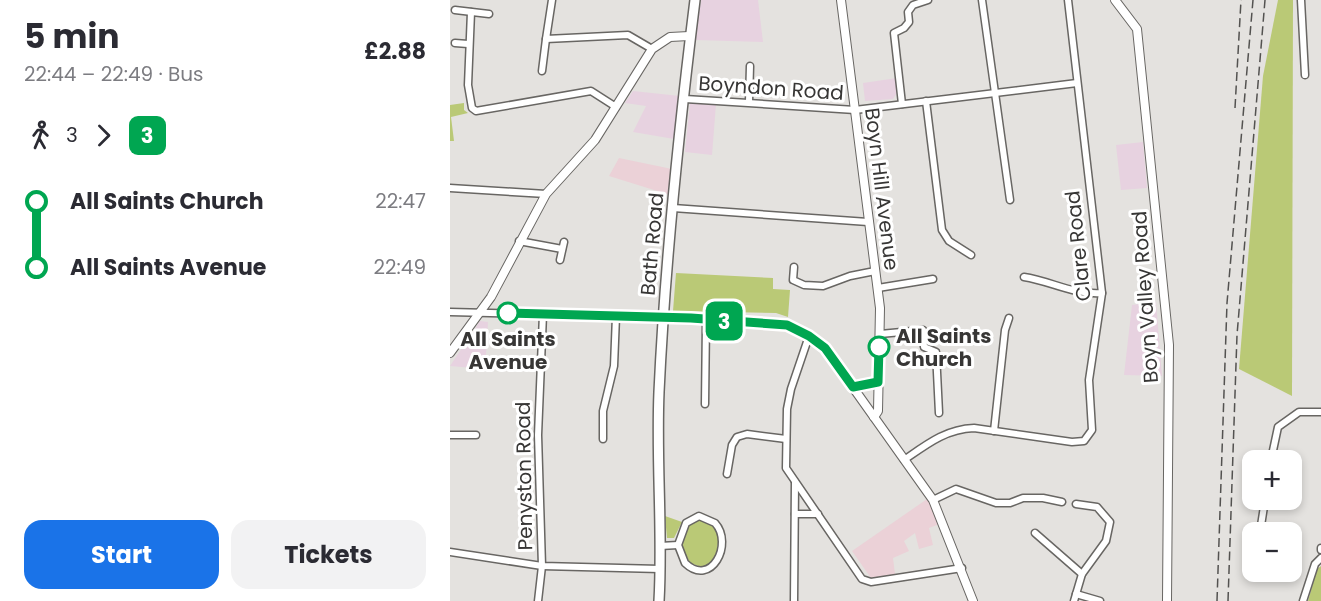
<!DOCTYPE html>
<html lang="en">
<head>
<meta charset="utf-8">
<style>
	body { margin:0; font-family:Poppins,sans-serif; background:#f2f2f3; color:#2b2b33; height:100vh; display:flex; flex-direction:column; font-size:22px; white-space:nowrap }
	* { box-sizing:border-box; margin:0 }
	p { font-size:20px; color:#7c7c81 }
	.icon { flex:none; width:33px; height:33px; fill:none; stroke:currentColor; stroke-width:2; stroke-linecap:round; stroke-linejoin:round }
	.map { position:relative; flex:1; overflow:hidden }
	.side { display:flex; flex-direction:column; background:#fff; width:450px }
	.side>* { flex:none }
	.badge { padding:0 12px; border-radius:9px; font-size:21px; line-height:39px }
	.buttons { position:absolute; left:792px; top:450px; display:grid; gap:12px }
	.buttons a { display:grid; place-items:center; width:60px; height:60px; border-radius:12px; background:#fff; box-shadow:0 3px 9px #0003; font-size:30px }
	.map>.badge { position:absolute; translate:-50% -50%; box-shadow:0 0 0 3px #fff }
	.legs { display:flex; align-items:center; gap:9px; height:66px; padding:0 24px; font-size:20px }
	.legs p { margin-inline-start:auto }
	.summary { display:flex; align-items:center; justify-content:space-between; height:102px; padding:0 24px }
	h1 { font-size:33px; font-weight:700; line-height:45px }
	.primary-button { display:flex; gap:12px; margin-top:auto; padding:12px 24px }
	.primary-button a { flex:1; height:69px; border-radius:18px; background:#1a73e8; color:#fff; font-size:24px; font-weight:700; line-height:69px; text-align:center }
	.primary-button a+a { background:#f2f2f3; color:#2b2b33 }
	ul { padding:0 24px; list-style:none }
	li { display:flex; align-items:center; gap:21px; height:66px; font-size:22px }
	li i { display:grid; place-items:center; width:9px; height:100%; margin:0 8px; background:currentColor }
	li i::after { content:''; width:15px; height:15px; margin:-8px; border:4px solid; border-radius:50%; background:#fff }
	li p { margin-inline-start:auto }
	li:first-child i { background:linear-gradient(#0000 50%,currentColor 0) }
	li:last-child i { background:linear-gradient(currentColor 50%,#0000 0) }
	main { display:flex; flex:1; min-height:0 }
	.map>svg:first-child { display:block }
</style>
</head>
<body>
<main>
<section class="side">
<div class="summary"><div><h1>5 min</h1><p>22:44 – 22:49 · Bus</p></div><b>£2.88</b></div>
<div class="legs"><svg class="icon" aria-label="walk" viewBox="0 0 24 24"><circle cx="13" cy="4" r="2"/><path d="M13 8l-2 6 4 7M11 14l-3 7M7 12l3-4h3l4 4"/></svg>3<svg class="icon" aria-label="forward" viewBox="0 0 24 24"><path d="M9 5l7 7-7 7"/></svg><b class="badge" style="background:#00a651;color:#fff">3</b></div>
<ul>
<li><i style="color:#00a651"></i><b>All Saints Church</b><p>22:47</p></li>
<li><i style="color:#00a651"></i><b>All Saints Avenue</b><p>22:49</p></li>
</ul>
<div class="primary-button"><a>Start</a><a>Tickets</a></div>
</section>
<div class="map">
<svg width="871" height="601" viewBox="0 0 871 601">
	<rect width="100%" height="100%" fill="#e4e2df"/>
	<g fill="#e7d2e0">
		<path d="M251,0H308L313,42L245,40Z"/>
		<path d="M447,78L448,91L443,99L415,101L413,83Z"/>
		<path d="M183,91L230,96L224,139L183,132L196,106L175,103Z"/>
		<path d="M240,103L266,104L262,155L235,152Z"/>
		<path d="M693,142L697,188L671,190L666,145Z"/>
		<path d="M706,302L712,376L674,375L682,305Z"/>
		<path d="M30,321L38,322L35,369L0,366Z"/>
	</g>
	<g fill="#ebd1d7">
		<path d="M169,158L222,169L220,195L159,176Z"/>
		<path d="M480,497L492,523L479,528L483,545L469,549L465,533L454,541L459,551L443,558L445,574L421,578L402,551Z"/>
	</g>
	<g fill="#bac976">
		<path d="M828,0H843L842,396L789,369L813,76Z"/>
		<path d="M14,103V110L18,113L1,117L4,141H0V105Z"/>
		<path d="M226,273L323,278V289L340,290L338,317L326,313L223,311Z"/>
		<path d="M215,516L232,522L224,538H217Z"/>
		<path d="M252,519L265,526L269,536L266,558L254,568L240,563L232,547L237,526Z"/>
		<path d="M871,566V601H858L867,569Z"/>
	</g>
	<g fill="none" stroke-linecap="round" stroke-linejoin="round">
		<g stroke="#686663" stroke-width="9">
			<g id="minor">
				<path d="M102,0L96,39L178,35L202,49"/>
				<path d="M532,0L560,200"/>
				<path d="M851,0L855,75"/>
				<path d="M5,10L39,14"/>
				<path d="M21,12L18,85L22,108L26,111L141,91L166,107"/>
				<path d="M5,43L18,44"/>
				<path d="M92,71L96,39"/>
				<path d="M235,99L405,110L627,83"/>
				<path d="M299,101L300,66"/>
				<path d="M476,101L492,230L499,241L521,255"/>
				<path d="M452,104L444,33L454,28L459,22L458,12L463,5L478,0"/>
				<path d="M0,188L96,194"/>
				<path d="M223,208L418,222"/>
				<path d="M69,241L112,249"/>
				<path d="M110,260L114,242"/>
				<path d="M344,267L343,280L354,285L373,286L400,276L425,271"/>
				<path d="M574,277C601,281 623,295 652,293"/>
				<path d="M428,288L483,279"/>
				<path d="M0,312L214,317"/>
				<path d="M430,334L473,330L474,347L486,352L489,413"/>
				<path d="M359,336L341,389L337,409L336,468L412,579L421,582L512,568"/>
				<path d="M255,404L256,321"/>
				<path d="M544,431L555,330L559,318"/>
				<path d="M0,435H26"/>
				<path d="M153,439V411L164,366L166,316"/>
				<path d="M454,460C477,444 496,429 524,428L622,442L634,441L642,430L639,380L652,293L618,0"/>
				<path d="M821,460L828,427L849,412H871"/>
				<path d="M277,474L282,445L287,437L297,434L336,439"/>
				<path d="M483,500L506,489L546,503H560L573,498H593L612,502"/>
				<path d="M345,514H368"/>
				<path d="M249,516L265,523C284,544 261,588 235,563L228,545L236,523Z"/>
				<path d="M810,532L815,500"/>
				<path d="M585,533L632,574"/>
				<path d="M210,546L228,545"/>
				<path d="M871,548V550"/>
				<path d="M0,552L92,566L210,569"/>
				<path d="M626,594L650,601"/>
				<path d="M88,601L92,566L88,435L93,314"/>
				<path d="M344,601L345,482"/>
				<path d="M624,601L632,574L656,541L660,522L647,507L626,504"/>
				<path d="M853,601L865,564L871,558"/>
			</g>
		</g>
		<g stroke="#686663" stroke-width="10">
			<g id="tertiary">
				<path d="M391,0L430,308L428,411L424,417"/>
				<path d="M665,0L687,29L719,345L717,601"/>
				<path d="M214,317L337,325L359,336L375,348L483,500L523,601"/>
				<path d="M0,353L41,297L96,194L145,140L202,49L220,37L239,36"/>
				<path d="M403,387L428,382"/>
			</g>
		</g>
		<g stroke="#686663" stroke-width="12">
			<path id="primary" d="M209,601C213,532 206,462 209,392C215,262 229,129 245,0"/>
		</g>
		<use href="#minor" stroke="#fff" stroke-width="6"/>
		<use href="#tertiary" stroke="#fff" stroke-width="8"/>
		<use href="#primary" stroke="#fff" stroke-width="9"/>
		<g stroke="#535250" stroke-width="1.5" stroke-dasharray="9 4.5" stroke-linecap="butt">
			<path d="M785,108L791,0"/>
			<path d="M767,601L777,303L803,0"/>
			<path d="M778,601L787,335L815,0"/>
		</g>
	</g>
	<g fill="none" stroke-linecap="round" stroke-linejoin="round">
		<g stroke="#fff" stroke-width="14">
			<path id="line-1" d="M58,313L241,318L337,325L359,336L375,348L403,387L428,382L429,347"/>
		</g>
		<use href="#line-1" stroke="#00a651" stroke-width="9"/>
	</g>
	<g fill="#fff" stroke="#00a651" stroke-width="3">
		<circle cx="58" cy="313" r="10"/>
		<circle cx="429" cy="347" r="10"/>
	</g>
	<g text-anchor="middle" dominant-baseline="central" stroke-width="6" stroke-linejoin="round" paint-order="stroke">
		<g font-size="20" fill="#373635" stroke="#fff">
			<text transform="translate(321 88) rotate(4)">Boyndon Road</text>
			<text transform="translate(432 189) rotate(83)">Boyn Hill Avenue</text>
			<text transform="translate(202 244) rotate(-85)">Bath Road</text>
			<text transform="translate(628 246) rotate(-96)">Clare Road</text>
			<text transform="translate(695 297) rotate(-94)">Boyn Valley Road</text>
			<text transform="translate(74 476) rotate(-91)">Penyston Road</text>
		</g>
		<g font-size="20" font-weight="bold" fill="#373635" stroke="#fff" text-anchor="start">
			<text x="446" y="336">All Saints<tspan x="446" dy="23">Church</tspan></text>
			<text x="58" y="339" text-anchor="middle">All Saints<tspan x="58" dy="23">Avenue</tspan></text>
		</g>
	</g>
</svg>
<div class="buttons">
<a>+</a>
<a>−</a>
</div>
<b class="badge" style="left:274px;top:321px;background:#00a651;color:#fff">3</b>
</div>
</main>
</body>
</html>
